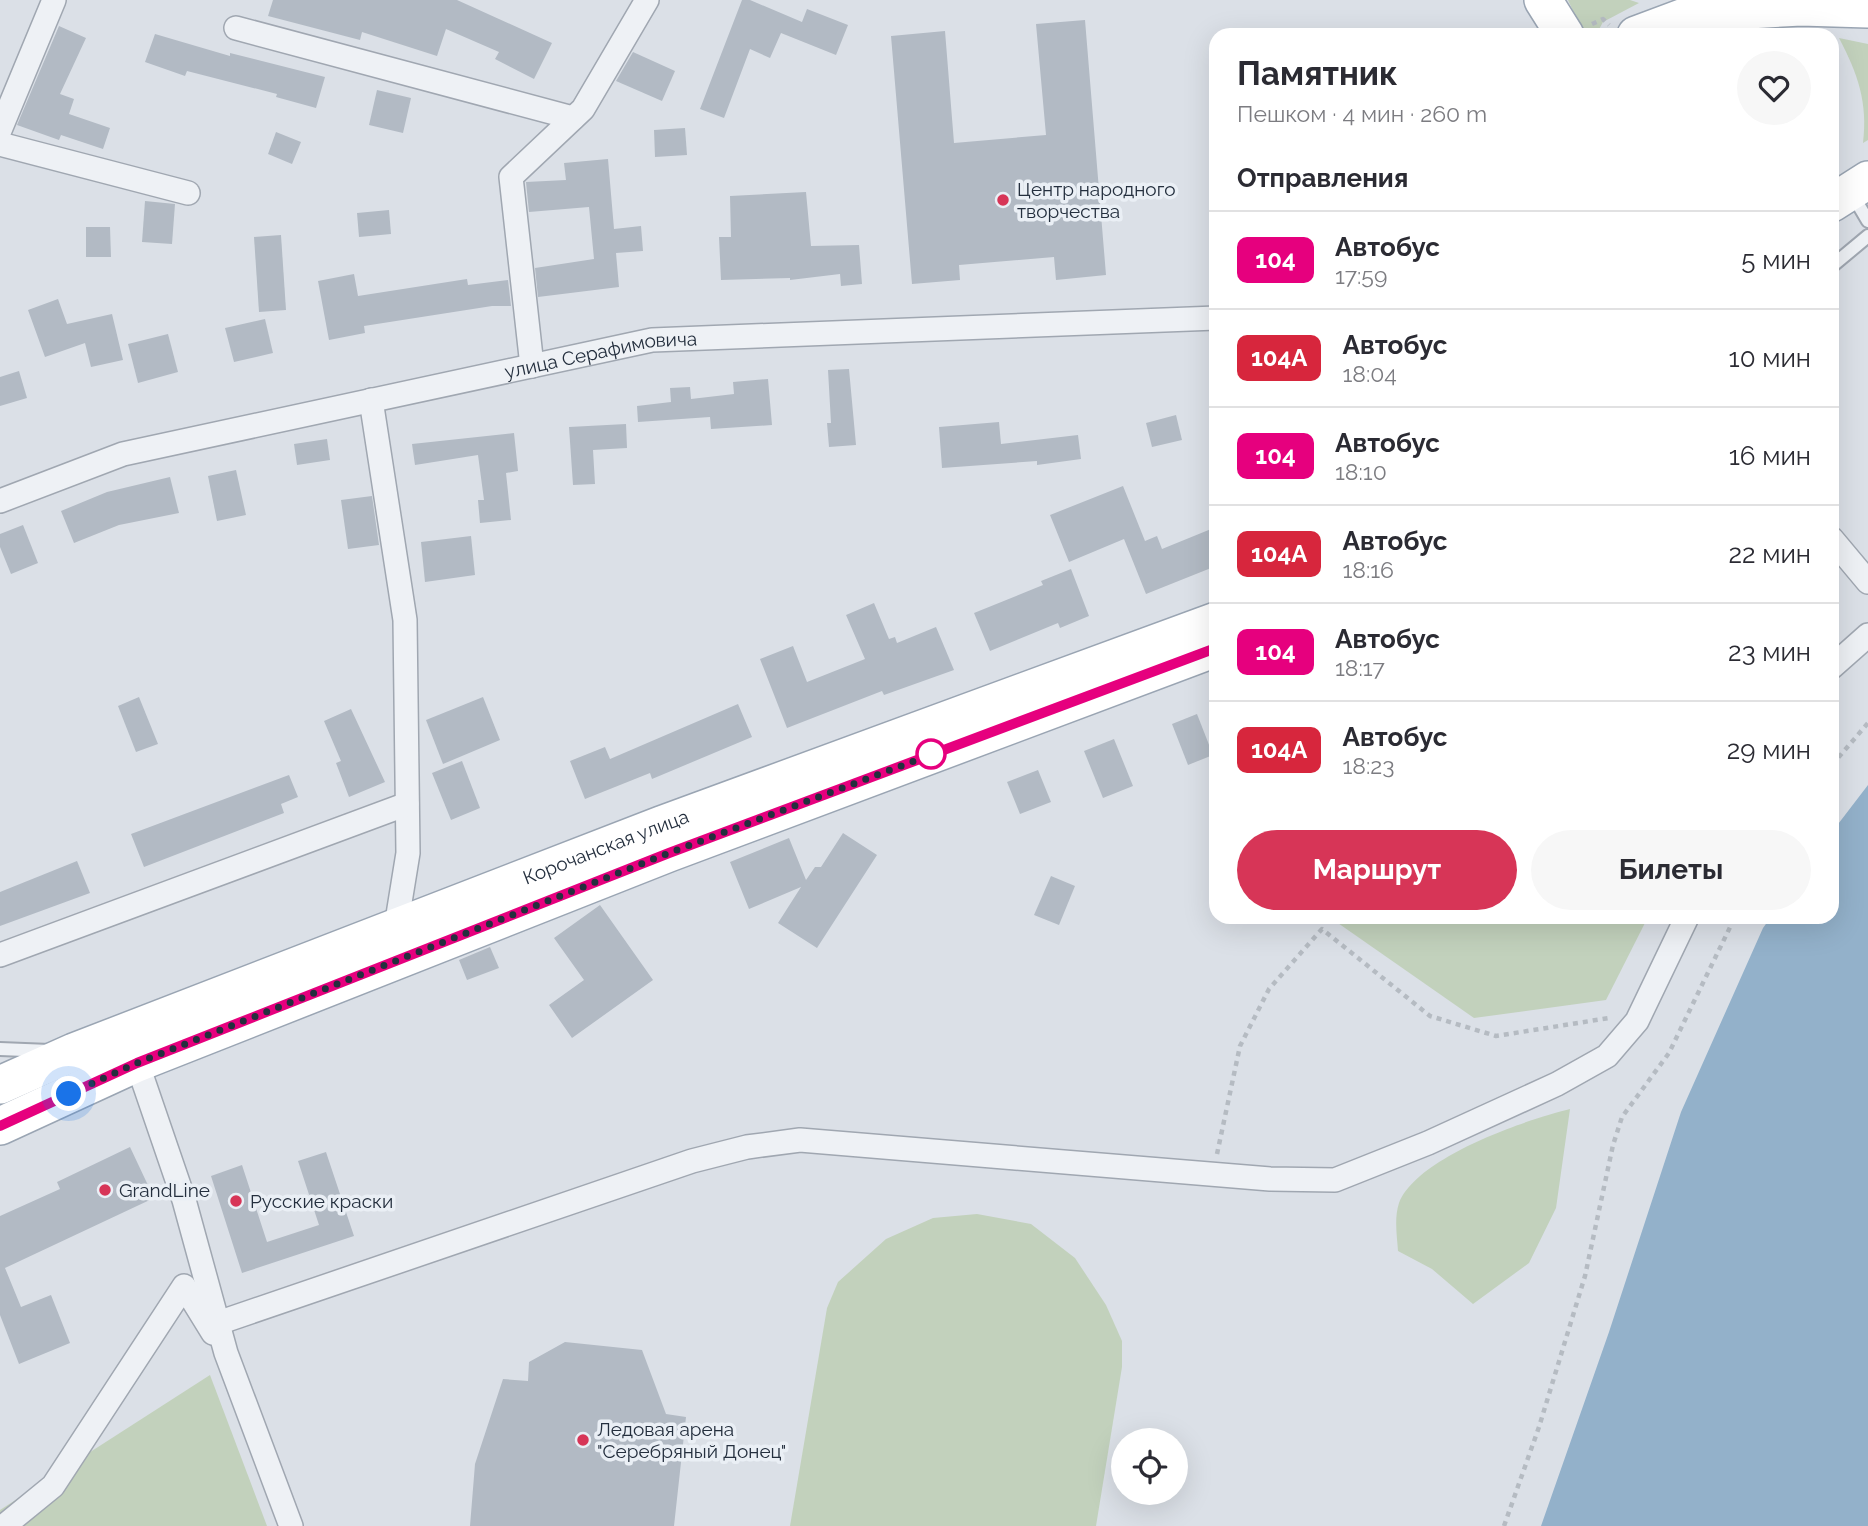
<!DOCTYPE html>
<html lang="ru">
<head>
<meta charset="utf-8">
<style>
	body { margin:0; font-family:Raleway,sans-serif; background:#f7f7f7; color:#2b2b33; height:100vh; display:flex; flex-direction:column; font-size:26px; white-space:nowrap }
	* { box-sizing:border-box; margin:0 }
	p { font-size:23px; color:#7c7c81 }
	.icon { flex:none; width:38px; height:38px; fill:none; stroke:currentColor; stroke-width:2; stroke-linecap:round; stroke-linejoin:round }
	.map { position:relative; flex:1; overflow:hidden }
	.side { position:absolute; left:1209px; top:28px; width:630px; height:896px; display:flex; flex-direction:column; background:#fff; border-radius:21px; box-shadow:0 7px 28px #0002 }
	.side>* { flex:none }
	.badge { padding:0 14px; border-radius:10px; font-size:24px; line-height:46px }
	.fabs { position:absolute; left:1111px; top:1428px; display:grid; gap:14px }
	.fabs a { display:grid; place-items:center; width:77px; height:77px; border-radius:50%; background:#fff; box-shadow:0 7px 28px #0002; font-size:35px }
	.you { position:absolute; width:35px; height:35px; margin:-18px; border:5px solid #fff; border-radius:50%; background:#1a73e8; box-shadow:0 0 0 10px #1a73e833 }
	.map>.badge { position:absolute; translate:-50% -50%; box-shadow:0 0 0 4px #fff }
	h2 { padding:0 28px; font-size:26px; line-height:63px }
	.round { display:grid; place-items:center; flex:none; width:74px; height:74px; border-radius:37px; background:#f7f7f7 }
	.headline { display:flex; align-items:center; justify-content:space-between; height:119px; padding:0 28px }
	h1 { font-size:33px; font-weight:700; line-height:52px }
	.action { display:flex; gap:14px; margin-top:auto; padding:14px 28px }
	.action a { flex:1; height:80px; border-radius:42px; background:#d73557; color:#fff; font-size:28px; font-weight:700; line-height:80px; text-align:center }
	.action a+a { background:#f7f7f7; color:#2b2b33 }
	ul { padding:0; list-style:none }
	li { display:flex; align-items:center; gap:21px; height:98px; padding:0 28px; border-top:2px solid #e1e1e2 }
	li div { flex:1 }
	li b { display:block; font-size:26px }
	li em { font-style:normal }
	li .badge { min-width:77px; font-weight:700; text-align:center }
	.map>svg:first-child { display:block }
</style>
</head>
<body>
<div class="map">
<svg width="1868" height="1526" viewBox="0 0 1868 1526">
	<rect width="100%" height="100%" fill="#dbe0e7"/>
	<g fill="#c2d1bc">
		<path d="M1568,0H1630L1639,3L1603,22L1596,35H1584Z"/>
		<path d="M1839,38L1868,44V140L1863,143C1868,103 1858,74 1839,38Z"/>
		<path d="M1337,917H1648L1606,1000L1474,1018L1335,921Z"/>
		<path d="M1570,1109L1556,1208L1529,1263L1473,1304L1432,1269L1398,1251C1397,1236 1394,1218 1399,1203C1417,1157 1525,1120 1570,1109Z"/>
		<path d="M977,1214L1031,1224L1075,1258L1106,1305L1122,1341V1367L1096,1526H790L827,1308L838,1282L886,1239L933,1218Z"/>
		<path d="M210,1375L267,1526H0V1510Z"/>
	</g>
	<path fill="#93b1ca" d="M1868,785V1526H1541L1609,1332L1681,1112L1763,928L1771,917H1832V832Z"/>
	<g fill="#b2bac4">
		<path d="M273,0H457L552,43L534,79L495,59L499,52L446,29L437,56L362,32L360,40L268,16Z"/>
		<path d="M742,0H750L802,22L807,9L848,25L836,55L781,33L770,58L750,49L724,118L700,109Z"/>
		<path d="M1085,20L1106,275L1056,280L1054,257L959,265L960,280L912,284L891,36L945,31L954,143L1046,135L1036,24Z"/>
		<path d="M59,26L86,38L60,94L74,99L69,114L110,128L103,149L61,135L59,140L17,125Z"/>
		<path d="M155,34L230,56V53L325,77L316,108L276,97L277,94L187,71L185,76L145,62Z"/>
		<path d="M633,52L675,71L662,101L616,81Z"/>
		<path d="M377,90L411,98L403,133L369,125Z"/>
		<path d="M685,128L687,155L655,157L654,130Z"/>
		<path d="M276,132L301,142L292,164L268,154Z"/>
		<path d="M608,159L614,229L641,226L643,251L616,253L619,287L538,297L535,268L594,259L589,207L529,212L526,182L566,180L564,163Z"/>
		<path d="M806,192L811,246L859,245L862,284L841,286L840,274L790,280V278L721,280L719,237H731L730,196Z"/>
		<path d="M145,201L175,204L172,244L142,242Z"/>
		<path d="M389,210L391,234L359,237L357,213Z"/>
		<path d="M86,227H110L111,257H86Z"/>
		<path d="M281,235L286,310L259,312L254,237Z"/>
		<path d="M354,274L358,296L467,279L468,285L508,280L511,306H492L364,326L365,333L329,340L318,281Z"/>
		<path d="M58,299L67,324L112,314L123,360L91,367L85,343L45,357L28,310Z"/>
		<path d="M265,319L273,353L234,362L225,328Z"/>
		<path d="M168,334L178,372L138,383L128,344Z"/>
		<path d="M849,369L856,445L829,447L827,423H831L828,370Z"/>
		<path d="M19,371L27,398L0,406V377Z"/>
		<path d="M768,379L772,425L711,429L710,417L638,422L637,406L671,402L670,388L690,387L691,399L734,394L733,382Z"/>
		<path d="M1176,415L1182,440L1152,447L1146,423Z"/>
		<path d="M999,422L1001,444L1078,435L1081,459L1037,465V461L942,468L939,427Z"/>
		<path d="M626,424L627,448L593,450L595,484L573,485L569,427Z"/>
		<path d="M514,433L518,471L506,473L511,520L480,523L478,500H484L478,455L415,465L412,444Z"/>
		<path d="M327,439L330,460L297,465L294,444Z"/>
		<path d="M236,470L246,515L217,521L208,476Z"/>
		<path d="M170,477L179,513L119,525L74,543L61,511L107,492Z"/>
		<path d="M1123,486L1145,541L1157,536L1162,549L1216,527V566L1146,594L1124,539L1069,562L1050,515Z"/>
		<path d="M372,496L379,545L348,549L341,500Z"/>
		<path d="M23,525L38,563L11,574L0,547V534Z"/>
		<path d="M471,536L475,575L425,582L421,542Z"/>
		<path d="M1071,569L1089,616L1060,628L1058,623L990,651L974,613L1043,585L1041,581Z"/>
		<path d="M874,603L889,639L895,637L897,643L936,627L954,670L884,695L882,691L787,728L760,659L793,646L807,682L865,659L846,615Z"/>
		<path d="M139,697L158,744L136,752L118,706Z"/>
		<path d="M483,697L500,740L443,764L426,720Z"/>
		<path d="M738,704L752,737L652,779L650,773L585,799L570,761L605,747L610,759Z"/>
		<path d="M351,709L385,782L349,797L336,763L341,761L324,721Z"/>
		<path d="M1197,714L1213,755L1188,765L1172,724Z"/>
		<path d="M1114,739L1133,786L1103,798L1084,751Z"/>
		<path d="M462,761L480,808L451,820L432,773Z"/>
		<path d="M1038,770L1051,802L1020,814L1007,782Z"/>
		<path d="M289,775L298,797L281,804L284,813L144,867L131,834Z"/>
		<path d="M843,833L877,855L817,948L778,923L801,887L749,909L730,862L789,838L806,880L815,867H821Z"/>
		<path d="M77,861L90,893L0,926V892Z"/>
		<path d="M1051,876L1075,886L1059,925L1034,915Z"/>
		<path d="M600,905L653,980L572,1038L549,1005L584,980L554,938Z"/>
		<path d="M490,947L499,968L467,980L459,960Z"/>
		<path d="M130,1147L154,1198L5,1268L21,1307L51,1295L70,1343L19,1364L0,1315V1216L60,1189L57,1182Z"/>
		<path d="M326,1152L354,1236L242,1273L211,1176L242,1165L267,1242L319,1225L298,1161Z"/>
		<path d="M565,1342L642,1350L666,1414L686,1417L674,1526H470L475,1464L503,1379L528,1381L529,1362Z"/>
	</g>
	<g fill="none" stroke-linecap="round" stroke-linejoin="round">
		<g stroke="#a0a7b1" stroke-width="16">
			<g id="service">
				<path d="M1852,194L1868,221"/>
				<path d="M1832,266L1868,236"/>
				<path d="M0,1049L50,1051"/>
			</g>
		</g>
		<g stroke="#a0a7b1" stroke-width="26">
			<g id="minor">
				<path d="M236,28L573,118"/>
				<path d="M0,130L54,0"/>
				<path d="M0,144L188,193"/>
				<path d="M532,366L511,177L583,109L647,0"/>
				<path d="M371,400L405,620L408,853L396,927"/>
				<path id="s1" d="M0,501L123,454L652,340L1216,318"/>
				<path d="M1832,539L1868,582"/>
				<path d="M1832,667L1868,635"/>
				<path d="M0,955L407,804"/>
				<path d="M133,1051L184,1200L226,1353L291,1526"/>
				<path d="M218,1323L692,1161L747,1147L800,1140L1270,1179L1335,1180L1428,1143L1557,1084L1607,1056L1637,1021L1687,917"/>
				<path d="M4,1526L53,1486L184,1286L213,1333"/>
			</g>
		</g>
		<g stroke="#9aa5b3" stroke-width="40">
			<g id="primary">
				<path d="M1543,0L1565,35"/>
				<path d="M1636,35L1695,13L1801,7L1868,9"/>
				<path d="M1832,203L1868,180"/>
				<path id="s2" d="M0,1085L74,1052L661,825L1216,621"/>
				<path d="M0,1126L137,1063L669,853L1216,648"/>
			</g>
		</g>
		<g stroke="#b5bbc2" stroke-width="4.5" stroke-dasharray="5 5" stroke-linecap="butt">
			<path d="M1592,24L1603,19L1609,25"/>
			<path d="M1832,765L1868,723"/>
			<path d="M1217,1154L1240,1046L1269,989L1322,929L1430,1016L1496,1036L1609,1018"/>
			<path d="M1504,1526L1539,1427L1585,1276L1613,1145L1622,1117L1669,1053L1735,917"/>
		</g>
		<use href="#service" stroke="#eef1f5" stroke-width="12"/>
		<use href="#minor" stroke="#eef1f5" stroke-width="23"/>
		<use href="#primary" stroke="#fff" stroke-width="37"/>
	</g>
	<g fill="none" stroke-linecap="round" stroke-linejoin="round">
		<g stroke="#fff" stroke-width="16">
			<path id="line" d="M0,1126L137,1063L669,853L1216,648"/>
		</g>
		<use href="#line" stroke="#e6007e" stroke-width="10"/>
		<path stroke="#242f3e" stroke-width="7" stroke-dasharray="0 12.6" d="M69,1094L137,1063L669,853L941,751L931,754"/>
	</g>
	<g fill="#d73557" stroke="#eaeff5" stroke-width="2.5">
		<circle cx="1003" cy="200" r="7"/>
		<circle cx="105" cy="1190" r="7"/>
		<circle cx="236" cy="1201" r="7"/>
		<circle cx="583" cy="1440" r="7"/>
	</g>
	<circle fill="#fff" stroke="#e6007e" stroke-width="3.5" cx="931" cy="754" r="14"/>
	<g text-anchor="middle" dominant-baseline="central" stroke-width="7" stroke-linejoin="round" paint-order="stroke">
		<g font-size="19" fill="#242f3e" stroke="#eaeff5" text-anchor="start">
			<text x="1017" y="189">Центр народного<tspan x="1017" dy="22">творчества</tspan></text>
			<text x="119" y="1190">GrandLine</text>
			<text x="250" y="1201">Русские краски</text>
			<text x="597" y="1429">Ледовая арена<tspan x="597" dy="22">"Серебряный Донец"</tspan></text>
		</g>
		<g font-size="19" fill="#242f3e" stroke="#eaeff5">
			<text stroke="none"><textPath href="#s1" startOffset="620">улица Серафимовича</textPath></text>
			<text stroke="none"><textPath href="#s2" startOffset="651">Корочанская улица</textPath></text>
		</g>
	</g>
</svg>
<div class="fabs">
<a><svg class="icon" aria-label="locate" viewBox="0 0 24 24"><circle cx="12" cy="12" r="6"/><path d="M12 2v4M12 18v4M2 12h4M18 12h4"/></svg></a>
</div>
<div class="you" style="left:69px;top:1094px"></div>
<section class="side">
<div class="headline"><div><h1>Памятник</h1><p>Пешком · 4 мин · 260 m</p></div><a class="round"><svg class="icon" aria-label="heart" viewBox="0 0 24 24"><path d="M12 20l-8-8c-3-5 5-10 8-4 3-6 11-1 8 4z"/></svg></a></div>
<h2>Отправления</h2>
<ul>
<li><span class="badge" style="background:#e6007e;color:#fff">104</span><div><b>Автобус</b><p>17:59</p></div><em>5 мин</em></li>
<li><span class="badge" style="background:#d7263d;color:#fff">104А</span><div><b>Автобус</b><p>18:04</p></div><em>10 мин</em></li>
<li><span class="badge" style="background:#e6007e;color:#fff">104</span><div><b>Автобус</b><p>18:10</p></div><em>16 мин</em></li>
<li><span class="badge" style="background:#d7263d;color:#fff">104А</span><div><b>Автобус</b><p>18:16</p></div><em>22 мин</em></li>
<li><span class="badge" style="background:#e6007e;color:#fff">104</span><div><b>Автобус</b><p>18:17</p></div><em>23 мин</em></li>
<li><span class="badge" style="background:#d7263d;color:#fff">104А</span><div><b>Автобус</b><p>18:23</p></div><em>29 мин</em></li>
</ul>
<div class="action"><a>Маршрут</a><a>Билеты</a></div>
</section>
</div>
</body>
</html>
